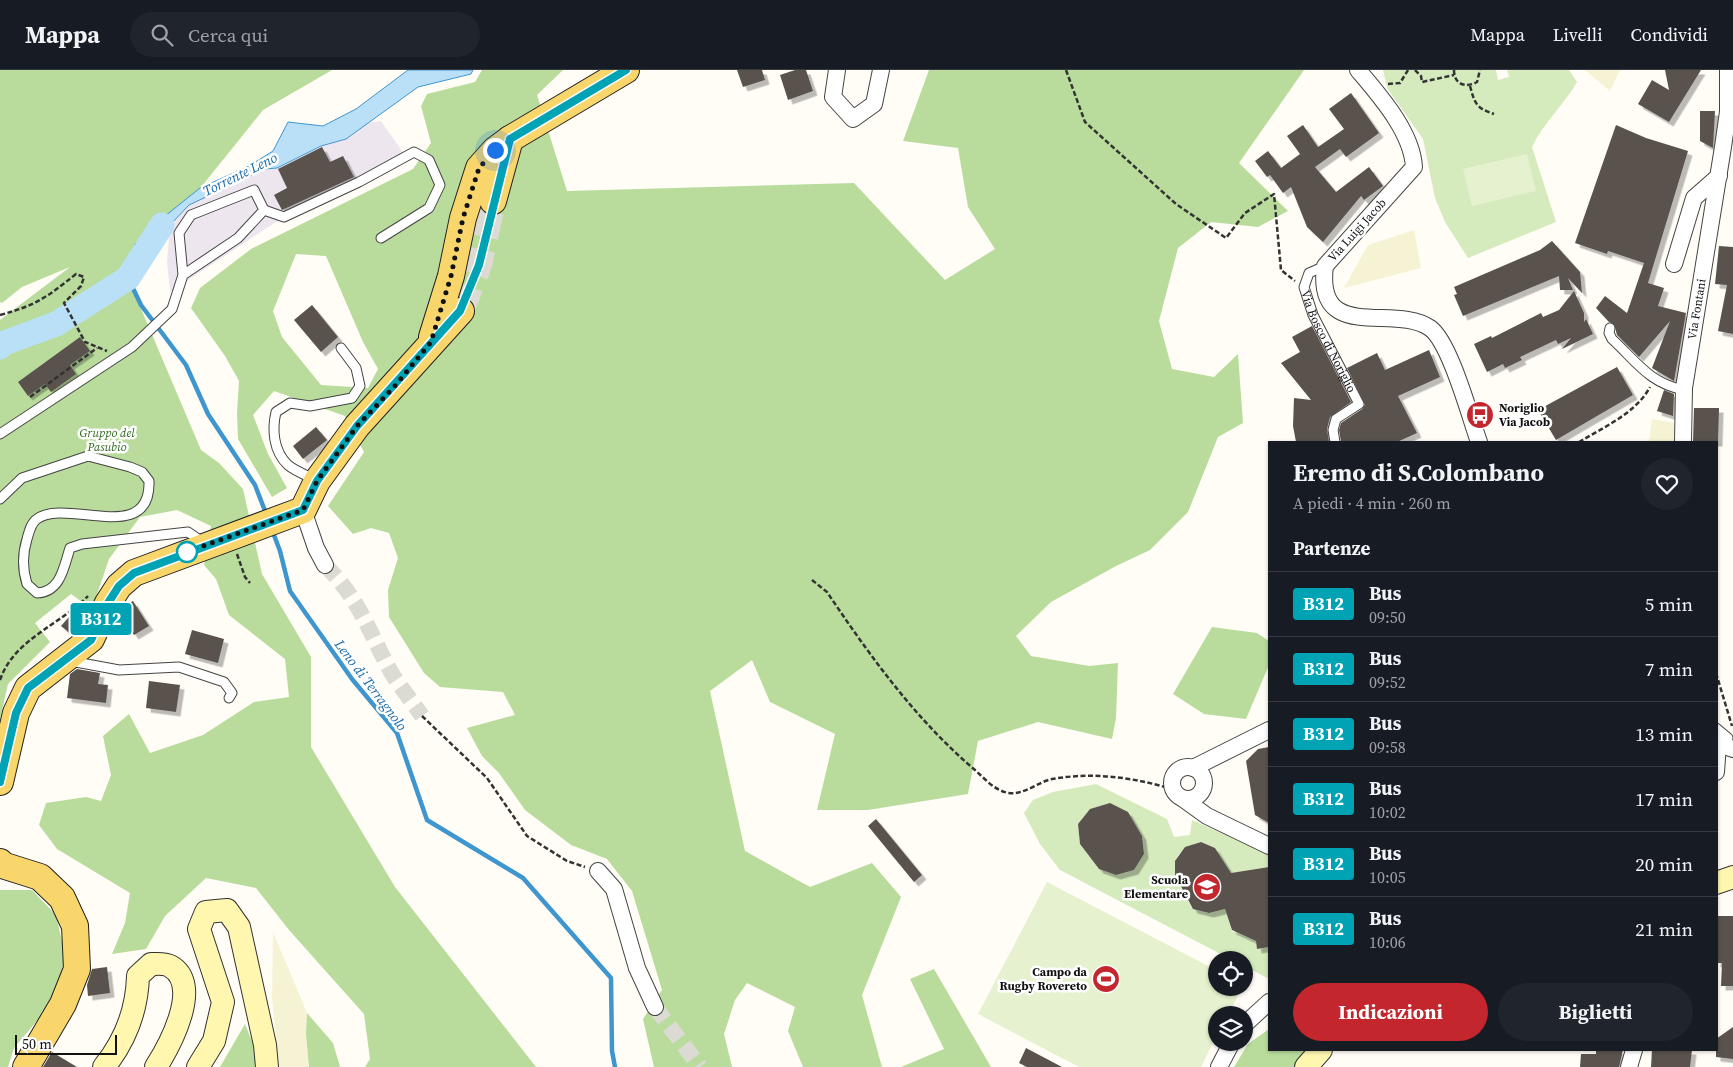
<!DOCTYPE html>
<html lang="it">
<head>
<meta charset="utf-8">
<style>
	body { margin:0; font-family:"Source Serif 4",serif; background:#20242c; color:#f1f3f6; height:100vh; display:flex; flex-direction:column; font-size:19px; white-space:nowrap }
	* { box-sizing:border-box; margin:0 }
	p { font-size:16px; color:#9ea1a6 }
	.icon { flex:none; width:28px; height:28px; fill:none; stroke:currentColor; stroke-width:2; stroke-linecap:round; stroke-linejoin:round }
	.map { position:relative; flex:1; overflow:hidden }
	.panel { position:absolute; left:1268px; top:371px; width:450px; height:610px; display:flex; flex-direction:column; background:#171b24; border-radius:0px; box-shadow:0 1px 4px #0004 }
	.panel>* { flex:none }
	.badge { padding:0 10px; border-radius:4px; font-size:18px; line-height:32px }
	.tools { position:absolute; left:1208px; top:881px; display:grid; gap:10px }
	.tools a { display:grid; place-items:center; width:45px; height:45px; border-radius:50%; background:#171b24; box-shadow:0 1px 4px #0004; font-size:25px }
	.scale { position:absolute; left:15px; bottom:12px; width:102px; box-sizing:border-box; padding-left:5px; border:2px solid #111; border-top:0; font-size:14px; line-height:18px; white-space:nowrap; color:#111; -webkit-text-stroke:4px #fff; paint-order:stroke }
	.you { position:absolute; width:25px; height:25px; margin:-12px; border:4px solid #fff; border-radius:50%; background:#1a73e8; box-shadow:0 0 0 8px #1a73e833 }
	.map>.badge { position:absolute; translate:-50% -50%; box-shadow:0 0 0 2px #fff }
	h2 { padding:0 25px; font-size:19px; line-height:45px }
	.round { display:grid; place-items:center; flex:none; width:52px; height:52px; border-radius:26px; background:#20242c }
	.head { display:flex; align-items:center; justify-content:space-between; height:85px; padding:0 25px }
	h1 { font-size:24px; font-weight:700; line-height:38px }
	.button { display:flex; gap:10px; margin-top:auto; padding:10px 25px }
	.button a { flex:1; height:58px; border-radius:30px; background:#c4262e; color:#fff; font-size:20px; font-weight:700; line-height:58px; text-align:center }
	.button a+a { background:#20242c; color:#f1f3f6 }
	ul { padding:0; list-style:none }
	li { display:flex; align-items:center; gap:15px; height:65px; padding:0 25px; border-top:1px solid #363941 }
	li div { flex:1 }
	li b { display:block; font-size:19px }
	li em { font-style:normal }
	li .badge { min-width:55px; font-weight:700; text-align:center }
	header { display:flex; align-items:center; gap:30px; box-sizing:border-box; height:70px; padding:0 25px; background:#171b24; border-bottom:1px solid #363941 }
	header strong { font-size:24px }
	nav { display:flex; gap:28px; margin-inline-start:auto; font-size:18px }
	.search { width:350px; height:45px; background:#20242c; display:flex; align-items:center; gap:12px; box-sizing:border-box; padding:0 18px; border-radius:28px; color:#9ea1a6; font-size:19px }
	.map>svg:first-child { display:block }
</style>
</head>
<body>
<header>
<strong>Mappa</strong>
<div class="search"><svg class="icon" aria-label="search" viewBox="0 0 24 24"><circle cx="10" cy="10" r="6"/><path d="M15 15l6 6"/></svg>Cerca qui</div>
<nav><a>Mappa</a><a>Livelli</a><a>Condividi</a></nav>
</header>
<div class="map">
<svg width="1733" height="997" viewBox="0 0 1733 997">
	<defs>
		<filter id="shadow"><feDropShadow dx="4.5" dy="4.5" stdDeviation="0" flood-color="#0004"/></filter>
	</defs>
	<rect width="100%" height="100%" fill="#fffdf5"/>
	<path fill="#eee6ef" d="M381,51L407,88L369,112L276,152L170,222L167,192L170,155L189,135L265,99L277,98L321,76L346,69L367,53Z"/>
	<g fill="#f6f3d4">
		<path d="M1585,0H1620L1610,21Z"/>
		<path d="M1414,160L1421,198L1344,218L1368,175Z"/>
		<path d="M1652,349L1675,353V372H1649Z"/>
		<path d="M273,862L307,943L306,964L309,997H279L272,929Z"/>
	</g>
	<g fill="#d5ebbd" fill-rule="evenodd">
		<path d="M1383,0H1496L1498,10L1509,7L1507,0H1569L1577,12C1564,35 1543,53 1532,77L1556,152L1468,188L1445,152L1435,128L1423,69L1387,18Z"/>
		<path d="M1096,714L1167,749L1174,767L1190,765L1192,750L1269,784V797L1231,803L1215,778L1201,772C1158,785 1178,811 1193,839L1209,843L1225,839L1232,861L1256,871L1257,879L1269,877V909L1244,896V890H1232L1060,800L1040,774L1024,743L1033,730L1053,722ZM1090,739L1128,743L1142,766L1144,784L1134,800L1116,805L1099,799L1080,774L1078,754Z"/>
	</g>
	<g fill="#b9dc9c" fill-rule="evenodd">
		<path d="M0,0H332L263,40L128,208L201,380L219,393L243,419L262,504L311,587V677L395,817L536,997H365L370,989L364,944L289,860L256,818L206,808L165,846L146,879L112,884L125,853L130,823L57,779L39,755L46,733L86,727L101,731L111,705L103,666L129,644L150,683L203,665L254,632L289,627L285,589L229,545L216,509L204,495L211,456L177,440L140,447L109,489L92,539L71,524L35,553L50,572L8,614L0,649V250L70,197L22,217L2,233L0,232Z"/>
		<path d="M482,0H563L537,25L567,121L854,113L945,210L995,179L968,137L958,78L903,71L929,0H1304L1239,93L1288,141L1258,157L1211,152L1178,178L1159,251L1172,299L1214,307L1238,284L1243,353L1218,367L1188,442L1150,480L1116,496L1051,532L1016,566L1031,586L1089,596L1118,593L1116,648L1112,669L1038,652L978,671L968,724L868,740H817L835,664L770,632L752,590L710,621L745,781L810,817L872,793L901,827L862,925L882,997H803L788,961L795,937L747,913L735,930L724,964L732,997H654L643,949L662,920L632,821L607,789L571,775L525,740L499,703L482,686L467,658L515,645L503,622L440,617L424,603L389,547L388,520L398,488L389,463L371,458L353,464L328,436L364,382L345,346L274,321L253,345L268,384L287,418L272,427L238,369L237,343L239,311L225,286L191,238L200,218L251,179L413,99L431,73L421,36L427,24L475,12ZM296,184L326,186L363,272L378,299L368,318L321,315L282,267L273,241Z"/>
		<path d="M1212,557L1257,563L1269,571V595L1246,649L1204,644L1173,624Z"/>
		<path d="M0,820H32L56,845L65,884L57,927L14,978L8,997H0Z"/>
		<path d="M934,899L991,997H901L944,979L910,909Z"/>
		<path d="M307,943L333,973L340,997H309L306,964Z"/>
		<path d="M245,954L256,981L255,997H220Z"/>
		<path d="M1269,959V980H1309L1294,997H1234L1248,974Z"/>
	</g>
	<g fill="#e6f2cf">
		<path d="M1527,84L1536,121L1472,136L1463,99Z"/>
		<path d="M1047,812L1216,900V918H1242L1228,945H1216V967L1201,997H1079L978,944Z"/>
	</g>
	<path fill="#b9e0f7" stroke="#3f96cf" d="M408,0H473L471,4L418,17L346,69L321,76L277,98L265,99L189,135L170,155L149,189L134,175L165,146L200,118L249,96L273,81L288,52L323,56L356,39Z"/>
	<g fill="none" stroke-linecap="round" stroke-linejoin="round">
		<g stroke="#3f96cf" stroke-width="4.5">
			<path d="M128,208L141,235L186,295L208,344L255,415L267,446"/>
			<path d="M272,460L280,481L290,521L352,609L397,663L427,750L523,808L611,908L612,981L615,997"/>
		</g>
		<path stroke="#b9e0f7" stroke-width="25" d="M0,277L4,273L56,254L128,208L162,155"/>
	</g>
	<g fill="#5a524d" filter="url(#shadow)">
		<path d="M737,0H762L765,10L743,17Z"/>
		<path d="M795,0H806L813,21L788,30L780,5Z"/>
		<path d="M1665,0H1701L1669,52L1638,34L1652,10L1669,20Z"/>
		<path d="M1351,23L1379,63L1346,87L1340,79L1315,97L1336,122L1369,97L1383,116L1364,130L1361,126L1323,172L1307,157L1291,117L1283,123L1270,105L1267,107L1255,91L1268,81L1281,98L1300,84L1287,66L1303,55L1318,77L1344,59L1329,39Z"/>
		<path d="M1700,41H1715L1713,78L1700,71Z"/>
		<path d="M1616,55L1646,68L1688,81L1648,213L1664,218L1658,236L1686,243L1674,311L1652,298L1670,251L1639,287L1617,265L1614,254L1609,252L1596,238L1605,226L1627,243L1644,193L1608,181L1607,184L1575,173Z"/>
		<path d="M322,77L330,92L343,86L354,107L282,140L274,125L287,118L278,99Z"/>
		<path d="M1552,171L1580,202L1582,223L1568,208L1573,220H1560L1559,206L1463,246L1454,225L1457,224L1454,217L1540,180Z"/>
		<path d="M1719,176L1733,177V264L1718,261L1727,215L1715,214Z"/>
		<path d="M1574,221L1584,243V252L1586,249L1593,264L1562,279L1571,268L1558,274L1556,270L1520,287L1522,290L1505,298L1503,294L1487,302L1474,274L1491,266L1492,268L1541,243L1543,247L1559,240Z"/>
		<path d="M312,235L338,267L321,282L294,250Z"/>
		<path d="M1312,256L1351,332L1330,347L1327,359L1329,372H1296L1293,356L1294,328L1311,330L1281,293L1300,282L1292,267Z"/>
		<path d="M80,267L90,281L70,295L76,304L51,322L45,314L28,326L18,312Z"/>
		<path d="M1429,280L1440,307L1398,326L1417,363L1397,372H1341L1339,360L1341,353L1362,339L1365,335L1347,298L1377,283L1385,300Z"/>
		<path d="M1617,297L1633,325L1556,370L1538,340Z"/>
		<path d="M1664,320L1674,324L1673,346L1657,341Z"/>
		<path d="M1694,338H1719L1718,372H1693Z"/>
		<path d="M316,357L327,370L303,389L293,376Z"/>
		<path d="M133,531L149,556L134,565L120,543L124,536Z"/>
		<path d="M76,539L85,547L79,559L72,565L61,556Z"/>
		<path d="M192,560L224,569L218,593L185,584Z"/>
		<path d="M77,599L100,603L98,614L108,615L106,633L67,628L70,604Z"/>
		<path d="M149,611L180,615L176,642L146,638Z"/>
		<path d="M1269,677V753L1255,745L1246,691L1258,679Z"/>
		<path d="M1110,733L1128,742L1142,766L1144,784L1134,800L1116,805L1099,799L1080,774L1078,754L1090,739Z"/>
		<path d="M876,749L922,805L914,812L868,756Z"/>
		<path d="M1201,772L1215,778L1231,803L1269,797V877L1257,879L1256,871L1232,860L1225,839L1209,843L1193,839L1175,805V791L1185,777Z"/>
		<path d="M1716,846H1733V916H1721L1722,893H1716Z"/>
		<path d="M107,897L110,923L88,926L87,915L92,899Z"/>
		<path d="M1733,957V989L1716,987V969Z"/>
		<path d="M1026,978L1062,997H1027L1019,993Z"/>
		<path d="M1596,980H1623L1619,997H1580L1581,984H1596Z"/>
		<path d="M1652,980H1692L1690,997H1651Z"/>
		<path d="M52,982L77,997H43Z"/>
	</g>
	<g fill="none" stroke-linecap="round" stroke-linejoin="round">
		<g stroke="#dbdad3" stroke-width="16" stroke-dasharray="16 8" stroke-linecap="butt">
			<path d="M325,495C360,530 368,560 391,602C400,617 412,631 422,646"/>
			<path d="M655,937L700,997"/>
		</g>
		<path stroke="#dbdad3" stroke-width="26" stroke-dasharray="26 13" stroke-linecap="butt" d="M461,241L479,195L493,131"/>
		<g stroke="#444" stroke-width="11">
			<g id="lane">
				<path d="M264,140L284,147L359,112L414,82L429,90L440,115L429,138L381,168"/>
				<path id="s1" d="M1325,196L1309,203L1304,217L1313,245L1359,334L1336,349L1333,360L1335,372"/>
				<path d="M1610,258L1609,263L1612,269C1637,292 1649,313 1684,320"/>
				<path d="M0,364L132,277L172,239L183,205L238,168L264,140L254,120L191,145L179,163L183,205"/>
				<path d="M316,410C308,406 295,401 288,395C273,381 272,359 276,342L290,333L310,336L352,328L360,316L356,298L341,278"/>
				<path d="M0,429L22,408L88,386L130,397L142,402L149,411C151,477 65,427 37,449C31,453 29,462 27,469C22,485 22,498 27,514L37,523C61,522 64,496 70,478L82,474L188,462L204,473"/>
				<path d="M71,588L76,592L119,600L179,597L224,612L232,623L229,628"/>
				<path d="M1716,658L1728,668"/>
			</g>
		</g>
		<g stroke="#444" stroke-width="18">
			<g id="street">
				<path d="M837,0L833,27L853,49L874,34L881,0"/>
				<path d="M1358,0C1380,26 1412,62 1414,97L1325,196C1315,274 1394,233 1430,258C1450,272 1470,347 1479,372"/>
				<path d="M1674,194L1694,128L1719,106"/>
				<path id="s2" d="M1683,372L1684,318L1723,77L1728,42V0"/>
				<path d="M303,440L316,478L325,495"/>
				<path d="M1716,673L1733,679"/>
				<circle cx="1188" cy="713" r="16"/>
				<path d="M1193,698L1269,660"/>
				<path d="M1716,702L1718,674"/>
				<path d="M1182,728L1207,746L1269,776"/>
				<path d="M598,801L614,819L637,898L655,937"/>
				<path d="M1244,955L1269,932"/>
				<path d="M1219,997L1232,972"/>
				<path d="M1629,997L1634,980"/>
			</g>
		</g>
		<g stroke="#333" stroke-width="24">
			<g id="secondary">
				<path d="M1716,813L1733,807"/>
				<path d="M104,997C125,971 137,940 138,906L151,894C157,894 165,893 170,896C203,914 170,975 156,997"/>
				<path d="M198,997L214,971L223,932L199,859L206,842L227,840L239,857L265,975L267,997"/>
				<path d="M1306,997L1321,980"/>
			</g>
		</g>
		<g stroke="#222" stroke-width="28">
			<g id="primary">
				<path d="M493,131L510,69"/>
				<path d="M432,267L451,206L463,148L479,98L495,80L510,69L626,0"/>
				<path d="M0,712L16,643L28,618L91,569L108,533L119,516L134,503L303,440L317,411L357,356L461,241"/>
				<path d="M0,792L2,795L40,807L62,828L75,856L77,899L63,934L26,997"/>
			</g>
		</g>
		<g stroke="#333" stroke-width="2.5" stroke-dasharray="5 2.5" stroke-linecap="butt">
			<path d="M1066,0L1085,52L1176,134L1226,168L1245,143L1274,124L1281,200L1295,211"/>
			<path d="M1415,0L1421,6L1422,12L1454,5"/>
			<path d="M1454,0C1454,15 1466,18 1477,12L1480,0"/>
			<path d="M1388,14L1400,13L1408,0"/>
			<path d="M1470,16C1475,34 1476,38 1494,44"/>
			<path d="M0,245C37,235 47,227 76,204L84,207L81,216L64,233L85,272L107,281"/>
			<path d="M30,327L97,278"/>
			<path d="M1579,372C1604,357 1636,343 1650,317"/>
			<path d="M237,484L245,507L250,513"/>
			<path d="M812,510L827,522C870,586 916,650 975,700C985,709 995,721 1009,723C1024,725 1038,712 1052,709C1093,702 1132,707 1172,719"/>
			<path d="M1716,603L1732,656"/>
			<path d="M0,610C14,569 60,555 88,526"/>
			<path d="M422,646L487,708L527,766L567,791L585,797"/>
		</g>
		<use href="#lane" stroke="#fff" stroke-width="9"/>
		<use href="#street" stroke="#fff" stroke-width="16"/>
		<use href="#secondary" stroke="#fff6b0" stroke-width="22"/>
		<use href="#primary" stroke="#f9d66b" stroke-width="26"/>
	</g>
	<g fill="none" stroke-linecap="round" stroke-linejoin="round">
		<g stroke="#fff" stroke-width="11">
			<path id="line" d="M0,712L16,643L28,618L91,570L108,533L119,516L134,503L303,440L317,411L357,356L460,241L479,195L510,69L626,0"/>
		</g>
		<use href="#line" stroke="#00a3b4" stroke-width="8"/>
		<path stroke="#111" stroke-width="5" stroke-dasharray="0 9" d="M187,482L303,440L317,411L357,356L394,317L431,272L451,206L463,148L479,98L495,80"/>
	</g>
	<defs>
		<g id="bus-disc" transform="scale(1.4375)"><circle r="9.5" fill="#c4262e" stroke="#fff"/><path d="M-5-6H5V4H4V6H2V4H-2V6H-4V4H-5ZM-3.5-4V0h7V-4ZM-3.5 1.2v1.5H-2V1.2ZM2 1.2v1.5H3.5V1.2Z" fill="#fff"/></g>
		<g id="school-disc" transform="scale(1.4375)"><circle r="9.5" fill="#c4262e" stroke="#fff"/><path d="M0-5L7-2L0 1L-7-2ZM-4 1L0 2.5L4 1V4Q0 6-4 4Z" fill="#fff"/></g>
		<g id="stadium-disc" transform="scale(1.4375)"><circle r="9.5" fill="#c4262e" stroke="#fff"/><path d="M0-5a6.5 5 0 1 0 0 10a6.5 5 0 1 0 0-10ZM-3.5-1.8h7v3.6h-7Z" fill="#fff"/></g>
	</defs>
	<g fill-rule="evenodd">
		<use href="#bus-disc" x="1480" y="345"/>
		<use href="#school-disc" x="1207" y="817"/>
		<use href="#stadium-disc" x="1106" y="909"/>
	</g>
	<circle fill="#fff" stroke="#00a3b4" stroke-width="2.5" cx="187" cy="482" r="10"/>
	<g text-anchor="middle" dominant-baseline="central" stroke-width="5" stroke-linejoin="round" paint-order="stroke">
		<g font-size="12" fill="#111" stroke="#fff">
			<text transform="translate(1357 160) rotate(-48)">Via Luigi Jacob</text>
			<text stroke="none"><textPath href="#s2" startOffset="134">Via Fontani</textPath></text>
			<text stroke="none"><textPath href="#s1" startOffset="92">Via Bosco di Noriglio</textPath></text>
		</g>
		<g font-size="12" font-weight="bold" fill="#111" stroke="#fff" text-anchor="end">
			<text x="1499" y="338" text-anchor="start">Noriglio<tspan x="1499" dy="14">Via Jacob</tspan></text>
			<text x="1188" y="810">Scuola<tspan x="1188" dy="14">Elementare</tspan></text>
			<text x="1087" y="902">Campo da<tspan x="1087" dy="14">Rugby Rovereto</tspan></text>
		</g>
		<g font-size="12" font-style="italic" fill="#2f6b1f" stroke="#fff">
			<text x="107" y="363">Gruppo del<tspan x="107" dy="14">Pasubio</tspan></text>
		</g>
		<g font-size="14" font-style="italic" fill="#1768a6" stroke="#fff">
			<text transform="translate(240 104) rotate(-26)">Torrente Leno</text>
			<text transform="translate(371 615) rotate(53)">Leno di Terragnolo</text>
		</g>
	</g>
</svg>
<div class="tools">
<a><svg class="icon" aria-label="locate" viewBox="0 0 24 24"><circle cx="12" cy="12" r="6"/><path d="M12 2v4M12 18v4M2 12h4M18 12h4"/></svg></a>
<a><svg class="icon" aria-label="layers" viewBox="0 0 24 24"><path d="M12 4l9 5-9 5-9-5zM3 14l9 5 9-5"/></svg></a>
</div>
<div class="scale">50 m</div>
<div class="you" style="left:495px;top:80px"></div>
<b class="badge" style="left:101px;top:549px;background:#00a3b4;color:#fff">B312</b>
<section class="panel">
<div class="head"><div><h1>Eremo di S.Colombano</h1><p>A piedi · 4 min · 260 m</p></div><a class="round"><svg class="icon" aria-label="heart" viewBox="0 0 24 24"><path d="M12 20l-8-8c-3-5 5-10 8-4 3-6 11-1 8 4z"/></svg></a></div>
<h2>Partenze</h2>
<ul>
<li><span class="badge" style="background:#00a3b4;color:#fff">B312</span><div><b>Bus</b><p>09:50</p></div><em>5 min</em></li>
<li><span class="badge" style="background:#00a3b4;color:#fff">B312</span><div><b>Bus</b><p>09:52</p></div><em>7 min</em></li>
<li><span class="badge" style="background:#00a3b4;color:#fff">B312</span><div><b>Bus</b><p>09:58</p></div><em>13 min</em></li>
<li><span class="badge" style="background:#00a3b4;color:#fff">B312</span><div><b>Bus</b><p>10:02</p></div><em>17 min</em></li>
<li><span class="badge" style="background:#00a3b4;color:#fff">B312</span><div><b>Bus</b><p>10:05</p></div><em>20 min</em></li>
<li><span class="badge" style="background:#00a3b4;color:#fff">B312</span><div><b>Bus</b><p>10:06</p></div><em>21 min</em></li>
</ul>
<div class="button"><a>Indicazioni</a><a>Biglietti</a></div>
</section>
</div>
</body>
</html>
